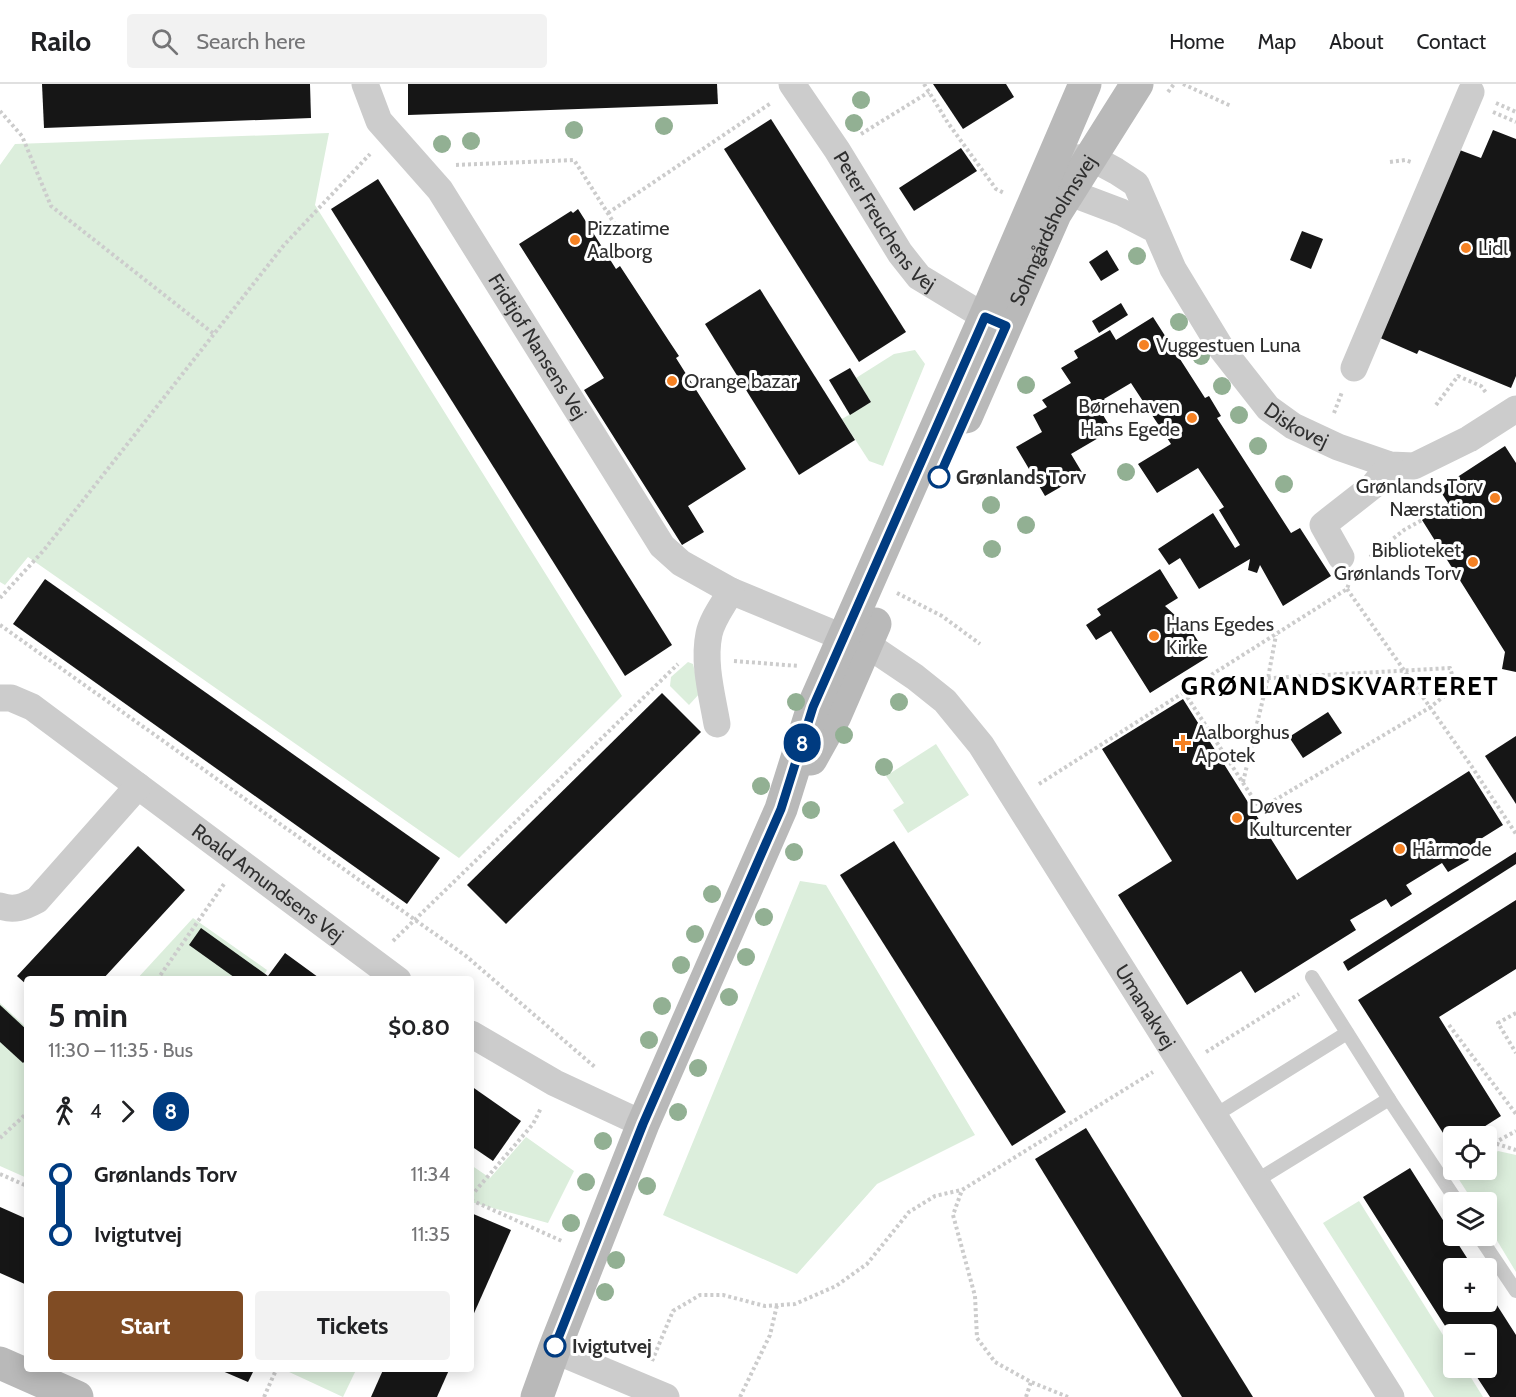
<!DOCTYPE html>
<html lang="en">
<head>
<meta charset="utf-8">
<style>
	body { margin:0; font-family:Cabin,sans-serif; background:#f2f2f2; color:#202124; height:100vh; display:flex; flex-direction:column; font-size:22px; white-space:nowrap }
	* { box-sizing:border-box; margin:0 }
	p { font-size:20px; color:#757577 }
	.icon { flex:none; width:33px; height:33px; fill:none; stroke:currentColor; stroke-width:2; stroke-linecap:round; stroke-linejoin:round }
	.map { position:relative; flex:1; overflow:hidden }
	.details { position:absolute; left:24px; top:892px; width:450px; height:396px; display:flex; flex-direction:column; background:#fff; border-radius:6px; box-shadow:0 3px 15px #0003 }
	.details>* { flex:none }
	.badge { padding:0 12px; border-radius:20px; font-size:21px; line-height:39px }
	.fabs { position:absolute; left:1443px; top:1042px; display:grid; gap:12px }
	.fabs a { display:grid; place-items:center; width:54px; height:54px; border-radius:6px; background:#fff; box-shadow:0 3px 15px #0003; font-size:30px }
	.map>.badge { position:absolute; translate:-50% -50%; box-shadow:0 0 0 3px #fff }
	.legs { display:flex; align-items:center; gap:9px; height:66px; padding:0 24px; font-size:20px }
	.legs p { margin-inline-start:auto }
	.overview { display:flex; align-items:center; justify-content:space-between; height:102px; padding:0 24px }
	h1 { font-size:33px; font-weight:800; line-height:45px }
	.primary-button { display:flex; gap:12px; margin-top:auto; padding:12px 24px }
	.primary-button a { flex:1; height:69px; border-radius:6px; background:#804c24; color:#fff; font-size:24px; font-weight:800; line-height:69px; text-align:center }
	.primary-button a+a { background:#f2f2f2; color:#202124 }
	ul { padding:0 24px; list-style:none }
	li { display:flex; align-items:center; gap:21px; height:60px; font-size:22px }
	li i { display:grid; place-items:center; width:9px; height:100%; margin:0 8px; background:currentColor }
	li i::after { content:''; width:15px; height:15px; margin:-8px; border:4px solid; border-radius:50%; background:#fff }
	li p { margin-inline-start:auto }
	li:first-child i { background:linear-gradient(#0000 50%,currentColor 0) }
	li:last-child i { background:linear-gradient(currentColor 50%,#0000 0) }
	header { display:flex; align-items:center; gap:36px; box-sizing:border-box; height:84px; padding:0 30px; background:#fff; border-bottom:2px solid #e0e0e0 }
	header strong { font-size:28px }
	nav { display:flex; gap:33px; margin-inline-start:auto; font-size:21px }
	.search { width:420px; height:54px; background:#f2f2f2; display:flex; align-items:center; gap:15px; box-sizing:border-box; padding:0 21px; border-radius:6px; color:#757577; font-size:22px }
	.map>svg:first-child { display:block }
</style>
</head>
<body>
<header>
<strong>Railo</strong>
<div class="search"><svg class="icon" aria-label="search" viewBox="0 0 24 24"><circle cx="10" cy="10" r="6"/><path d="M15 15l6 6"/></svg>Search here</div>
<nav><a>Home</a><a>Map</a><a>About</a><a>Contact</a></nav>
</header>
<div class="map">
<svg width="1516" height="1313" viewBox="0 0 1516 1313">
	<rect width="100%" height="100%" fill="#fff"/>
	<g fill="#dceedc">
		<path d="M329,49L315,121L622,612L459,774L28,473L5,501L0,498V81L15,60Z"/>
		<path d="M915,266L925,280L883,382L869,377L842,335L871,318L856,294L894,270Z"/>
		<path d="M688,578L693,580L700,609L689,621L670,602L671,593Z"/>
		<path d="M936,660L969,711L908,749L893,726L904,719L886,692Z"/>
		<path d="M800,797L826,801L975,1051L877,1100L797,1190L663,1131Z"/>
		<path d="M193,834L267,886L262,895L136,896Z"/>
		<path d="M0,919L27,944V1094L0,1082Z"/>
		<path d="M526,1053L574,1087L548,1139L471,1118V1081L490,1094Z"/>
		<path d="M1498,1067L1516,1071V1188L1487,1140L1486,1119H1474L1458,1094L1470,1086H1486L1487,1075Z"/>
		<path d="M1359,1117L1453,1267L1454,1284H1465L1483,1313H1434L1323,1139Z"/>
		<path d="M287,1286H356L343,1313L287,1287Z"/>
	</g>
	<g fill="#161616">
		<path d="M42,0H310L311,34L44,44Z"/>
		<path d="M408,0H717L718,20L408,31Z"/>
		<path d="M933,0H1006L1014,13L963,45Z"/>
		<path d="M771,35L906,248L859,278L724,65Z"/>
		<path d="M1493,46L1516,55V292L1511,304L1419,266L1417,270L1378,253L1457,65L1481,74Z"/>
		<path d="M961,64L977,87L914,127L899,104Z"/>
		<path d="M378,95L672,561L625,592L331,125Z"/>
		<path d="M578,125L616,185L620,182L669,257L679,272L676,274L746,385L688,422L704,448L682,461L584,306L604,294L519,160L571,127L573,129Z"/>
		<path d="M1302,147L1323,155L1311,185L1290,176Z"/>
		<path d="M1107,166L1119,186L1101,197L1089,178Z"/>
		<path d="M760,205L855,356L799,391L705,240Z"/>
		<path d="M1121,219L1128,231L1099,249L1092,237Z"/>
		<path d="M1153,233L1205,314L1209,312L1221,332L1217,334L1291,449L1300,444L1331,492L1283,522L1260,481L1257,489L1248,486L1250,475L1199,505L1180,474L1169,481L1158,465L1213,429L1235,464L1240,461L1219,426L1224,423L1198,384L1157,409L1138,380L1171,360L1131,299L1104,315L1111,326L1103,331L1112,346L1071,370L1083,390L1045,412L1016,363L1042,348L1033,331L1047,323L1042,316L1071,299L1061,284L1078,274L1074,267L1110,246L1116,256Z"/>
		<path d="M850,284L871,318L850,331L829,296Z"/>
		<path d="M1505,362L1516,379V588L1502,585L1505,568L1422,436L1448,419L1439,405Z"/>
		<path d="M1160,485L1178,514L1165,522L1191,546L1208,573L1150,609L1111,547L1096,556L1086,541L1101,531L1097,525Z"/>
		<path d="M45,495L440,774L407,820L13,540Z"/>
		<path d="M662,609L701,648L506,840L467,801Z"/>
		<path d="M1183,615L1297,796L1469,687L1503,741L1463,766L1469,776L1448,788L1442,779L1406,801L1412,810L1391,823L1386,815L1350,836L1356,846L1255,909L1241,887L1187,921L1118,811L1172,777L1102,665Z"/>
		<path d="M1328,628L1342,649L1303,674L1289,653Z"/>
		<path d="M1516,652V720L1485,672Z"/>
		<path d="M894,757L1066,1028L1012,1062L840,791Z"/>
		<path d="M138,762L185,806L102,896H27V901L17,892Z"/>
		<path d="M1516,768V780L1348,887L1343,878Z"/>
		<path d="M1516,816V885L1439,933L1501,1032L1468,1053H1454L1452,1063L1358,916Z"/>
		<path d="M201,844L268,892L285,869L322,896H238L189,861Z"/>
		<path d="M0,921L27,946V975L23,979L0,958Z"/>
		<path d="M471,1002L521,1037L493,1077L471,1062Z"/>
		<path d="M1086,1044L1253,1313H1182L1035,1075Z"/>
		<path d="M1410,1084L1474,1185H1454V1218H1486V1204L1516,1251V1313H1490L1471,1284H1486V1251H1454V1256L1363,1113Z"/>
		<path d="M0,1123L27,1135V1201L0,1189Z"/>
		<path d="M471,1129L511,1146L471,1236Z"/>
		<path d="M220,1286H254L248,1298Z"/>
		<path d="M383,1286H449L437,1313H371Z"/>
	</g>
	<g fill="none" stroke-linecap="round" stroke-linejoin="round">
		<g stroke="#ccc" stroke-width="4" stroke-dasharray="3 3" stroke-linecap="butt">
			<path d="M924,0L948,39L996,105L1004,109"/>
			<path d="M1183,0L1231,22"/>
			<path d="M1168,8L1174,0"/>
			<path d="M1496,19L1516,28"/>
			<path d="M0,27L22,52L51,122L214,250"/>
			<path d="M1493,28L1516,38"/>
			<path d="M861,50L929,8"/>
			<path d="M1390,78L1405,76L1411,78"/>
			<path d="M456,81L574,76L614,139"/>
			<path d="M608,129L771,19"/>
			<path d="M1436,321L1458,292L1481,302L1487,310"/>
			<path d="M1334,329L1342,308"/>
			<path d="M1370,473L1404,446L1422,436"/>
			<path d="M1347,505L1472,683L1516,750"/>
			<path d="M897,509L942,532L980,560"/>
			<path d="M0,514L44,466L284,161L370,70"/>
			<path d="M0,541L466,872L596,984"/>
			<path d="M734,577L799,582"/>
			<path d="M1184,608L1260,725L1429,624L1456,603L1450,584L1201,598"/>
			<path d="M1243,698L1268,594L1276,551"/>
			<path d="M1039,700L1347,505L1349,499"/>
			<path d="M393,857L678,580"/>
			<path d="M157,896L224,800"/>
			<path d="M1516,929L1498,939L1516,969"/>
			<path d="M1449,941L1516,1030"/>
			<path d="M1206,968L1299,910"/>
			<path d="M0,1054L27,1029"/>
			<path d="M1494,1059L1516,1047"/>
			<path d="M1486,1064L1494,1059L1516,1066"/>
			<path d="M0,1090L27,1102"/>
			<path d="M471,1112L533,1040L541,1024"/>
			<path d="M471,1116L564,1158"/>
			<path d="M652,1277L673,1227L700,1211H723L765,1222L795,1220L836,1202L867,1180L909,1128L935,1112L961,1106"/>
			<path d="M264,1313L276,1286"/>
			<path d="M740,1313L770,1251L777,1221"/>
			<path d="M1026,1313L1031,1298"/>
			<path d="M1068,1313L1031,1298L995,1278L977,1254L975,1212L953,1131L962,1106L1153,988"/>
		</g>
		<g stroke="#ccc" stroke-width="14">
			<path d="M1312,893L1389,1015L1458,1119"/>
			<path d="M1214,1032L1347,949"/>
			<path d="M1254,1098L1389,1015"/>
			<path d="M1479,1152L1516,1207"/>
		</g>
		<g stroke="#ccc" stroke-width="27">
			<path id="s1" d="M365,0L379,37L440,106L662,462L681,479L731,507L878,568L915,593L945,617L981,661L1391,1313"/>
			<path id="s2" d="M792,0L837,66L900,169L919,193L985,233L1004,241"/>
			<path id="s3" d="M1156,146L1121,128L1068,108L1052,76L1090,73L1116,87L1136,100L1173,185L1221,264L1268,324L1293,342L1338,363L1390,381L1414,382L1469,355L1516,325"/>
			<path d="M1354,284L1471,8"/>
			<path d="M1341,473L1323,441L1374,401L1390,381"/>
			<path id="s4" d="M0,614H11L32,623L398,896"/>
			<path d="M717,640C712,611 703,579 709,550C712,535 724,520 731,507"/>
			<path d="M0,822C14,827 24,823 37,816L138,702"/>
			<path d="M471,950L555,999L643,1040"/>
			<path d="M554,1266L666,1313"/>
		</g>
		<g stroke="#b9b9b9" stroke-width="33">
			<path id="s5" d="M966,333L1055,130L1137,0"/>
			<path d="M811,675L835,632L875,540"/>
			<path d="M0,1279L77,1313"/>
			<path d="M537,1313L554,1266L643,1040L781,725L813,623L985,233L1085,0"/>
		</g>
	</g>
	<g fill="#92b093">
		<circle cx="861" cy="16" r="9"/>
		<circle cx="854" cy="39" r="9"/>
		<circle cx="664" cy="42" r="9"/>
		<circle cx="574" cy="46" r="9"/>
		<circle cx="471" cy="57" r="9"/>
		<circle cx="442" cy="60" r="9"/>
		<circle cx="1137" cy="172" r="9"/>
		<circle cx="1179" cy="238" r="9"/>
		<circle cx="1201" cy="272" r="9"/>
		<circle cx="1026" cy="301" r="9"/>
		<circle cx="1222" cy="302" r="9"/>
		<circle cx="1239" cy="331" r="9"/>
		<circle cx="1258" cy="362" r="9"/>
		<circle cx="1126" cy="388" r="9"/>
		<circle cx="1284" cy="400" r="9"/>
		<circle cx="991" cy="421" r="9"/>
		<circle cx="1026" cy="441" r="9"/>
		<circle cx="992" cy="465" r="9"/>
		<circle cx="796" cy="618" r="9"/>
		<circle cx="899" cy="618" r="9"/>
		<circle cx="844" cy="651" r="9"/>
		<circle cx="884" cy="683" r="9"/>
		<circle cx="761" cy="702" r="9"/>
		<circle cx="811" cy="726" r="9"/>
		<circle cx="794" cy="768" r="9"/>
		<circle cx="712" cy="810" r="9"/>
		<circle cx="764" cy="833" r="9"/>
		<circle cx="695" cy="850" r="9"/>
		<circle cx="746" cy="873" r="9"/>
		<circle cx="681" cy="881" r="9"/>
		<circle cx="729" cy="913" r="9"/>
		<circle cx="662" cy="922" r="9"/>
		<circle cx="649" cy="956" r="9"/>
		<circle cx="698" cy="984" r="9"/>
		<circle cx="678" cy="1028" r="9"/>
		<circle cx="603" cy="1057" r="9"/>
		<circle cx="586" cy="1098" r="9"/>
		<circle cx="647" cy="1102" r="9"/>
		<circle cx="571" cy="1139" r="9"/>
		<circle cx="616" cy="1176" r="9"/>
		<circle cx="605" cy="1208" r="9"/>
	</g>
	<g fill="none" stroke-linecap="round" stroke-linejoin="round">
		<g stroke="#fff" stroke-width="14">
			<path id="line-1" d="M555,1262L643,1040L781,725L813,623L985,233L1006,242L939,393"/>
		</g>
		<use href="#line-1" stroke="#003b80" stroke-width="9"/>
	</g>
	<g fill="#f58123" stroke="#fff" stroke-width="2">
		<circle cx="575" cy="156" r="6"/>
		<circle cx="1466" cy="164" r="6"/>
		<circle cx="1144" cy="261" r="6"/>
		<circle cx="672" cy="297" r="6"/>
		<circle cx="1192" cy="334" r="6"/>
		<circle cx="1495" cy="414" r="6"/>
		<circle cx="1473" cy="478" r="6"/>
		<circle cx="1154" cy="552" r="6"/>
		<path d="M1180 650h6v6h6v6h-6v6h-6v-6h-6v-6h6z"/>
		<circle cx="1237" cy="734" r="6"/>
		<circle cx="1400" cy="765" r="6"/>
	</g>
	<g fill="#fff" stroke="#003b80" stroke-width="3">
		<circle cx="939" cy="393" r="10"/>
		<circle cx="555" cy="1262" r="10"/>
	</g>
	<g text-anchor="middle" dominant-baseline="central" stroke-width="6" stroke-linejoin="round" paint-order="stroke">
		<g font-size="20" fill="#2f2f2f" stroke="#fff">
			<text stroke="none"><textPath href="#s2" startOffset="166">Peter Freuchens Vej</textPath></text>
			<text stroke="none"><textPath href="#s5" startOffset="206">Sohngårdsholmsvej</textPath></text>
			<text stroke="none"><textPath href="#s1" startOffset="316">Fridtjof Nansens Vej</textPath></text>
			<text stroke="none"><textPath href="#s3" startOffset="518">Diskovej</textPath></text>
			<text stroke="none"><textPath href="#s4" startOffset="328">Roald Amundsens Vej</textPath></text>
			<text stroke="none"><textPath href="#s1" startOffset="1242">Umanakvej</textPath></text>
		</g>
		<g font-size="20" fill="#2f2f2f" stroke="#fff" text-anchor="start">
			<text x="587" y="144">Pizzatime<tspan x="587" dy="23">Aalborg</tspan></text>
			<text x="1478" y="164">Lidl</text>
			<text x="1156" y="261">Vuggestuen Luna</text>
			<text x="684" y="297">Orange bazar</text>
			<text x="1180" y="322" text-anchor="end">Børnehaven<tspan x="1180" dy="23">Hans Egede</tspan></text>
			<text x="1483" y="402" text-anchor="end">Grønlands Torv<tspan x="1483" dy="23">Nærstation</tspan></text>
			<text x="1461" y="466" text-anchor="end">Biblioteket<tspan x="1461" dy="23">Grønlands Torv</tspan></text>
			<text x="1166" y="540">Hans Egedes<tspan x="1166" dy="23">Kirke</tspan></text>
			<text x="1195" y="648">Aalborghus<tspan x="1195" dy="23">Apotek</tspan></text>
			<text x="1249" y="722">Døves<tspan x="1249" dy="23">Kulturcenter</tspan></text>
			<text x="1412" y="765">Hårmode</text>
		</g>
		<g font-size="20" font-weight="bold" fill="#2f2f2f" stroke="#fff" text-anchor="start">
			<text x="956" y="393">Grønlands Torv</text>
			<text x="572" y="1262">Ivigtutvej</text>
		</g>
		<g font-size="26" font-weight="bold" letter-spacing="1.5" fill="#000" stroke="#fff">
			<text x="1340" y="602">GRØNLANDSKVARTERET</text>
		</g>
	</g>
</svg>
<div class="fabs">
<a><svg class="icon" aria-label="locate" viewBox="0 0 24 24"><circle cx="12" cy="12" r="6"/><path d="M12 2v4M12 18v4M2 12h4M18 12h4"/></svg></a>
<a><svg class="icon" aria-label="layers" viewBox="0 0 24 24"><path d="M12 4l9 5-9 5-9-5zM3 14l9 5 9-5"/></svg></a>
<a>+</a>
<a>−</a>
</div>
<b class="badge" style="left:802px;top:659px;background:#003b80;color:#fff">8</b>
<section class="details">
<div class="overview"><div><h1>5 min</h1><p>11:30 – 11:35 · Bus</p></div><b>$0.80</b></div>
<div class="legs"><svg class="icon" aria-label="walk" viewBox="0 0 24 24"><circle cx="13" cy="4" r="2"/><path d="M13 8l-2 6 4 7M11 14l-3 7M7 12l3-4h3l4 4"/></svg>4<svg class="icon" aria-label="forward" viewBox="0 0 24 24"><path d="M9 5l7 7-7 7"/></svg><b class="badge" style="background:#003b80;color:#fff">8</b></div>
<ul>
<li><i style="color:#003b80"></i><b>Grønlands Torv</b><p>11:34</p></li>
<li><i style="color:#003b80"></i><b>Ivigtutvej</b><p>11:35</p></li>
</ul>
<div class="primary-button"><a>Start</a><a>Tickets</a></div>
</section>
</div>
</body>
</html>
